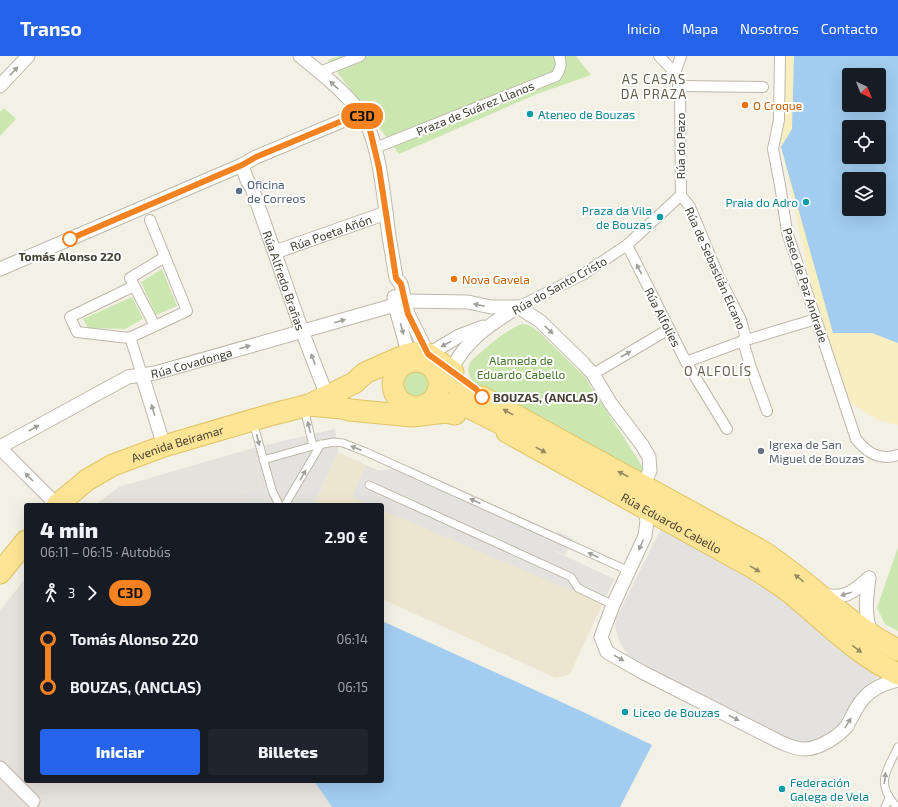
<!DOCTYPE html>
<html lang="es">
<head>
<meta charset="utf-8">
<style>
	body { margin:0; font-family:"Exo 2",sans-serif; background:#20242c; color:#f1f3f6; height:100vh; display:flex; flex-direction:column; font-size:15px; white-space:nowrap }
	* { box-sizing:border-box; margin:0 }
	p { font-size:13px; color:#9ea1a6 }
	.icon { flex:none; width:22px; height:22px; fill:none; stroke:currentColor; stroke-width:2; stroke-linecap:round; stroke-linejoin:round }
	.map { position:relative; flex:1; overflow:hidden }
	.details { position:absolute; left:24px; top:447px; width:360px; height:280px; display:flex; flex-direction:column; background:#171b24; border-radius:4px; box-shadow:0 4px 16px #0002 }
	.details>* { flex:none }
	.badge { padding:0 8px; border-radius:13px; font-size:14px; line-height:26px }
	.needle { width:26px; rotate:137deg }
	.buttons { position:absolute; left:842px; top:12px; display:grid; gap:8px }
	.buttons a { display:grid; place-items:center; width:44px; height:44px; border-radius:4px; background:#171b24; box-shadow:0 4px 16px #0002; font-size:20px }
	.map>.badge { position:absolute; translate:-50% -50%; box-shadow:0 0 0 2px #fff }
	.legs { display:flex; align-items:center; gap:6px; height:44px; padding:0 16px; font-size:13px }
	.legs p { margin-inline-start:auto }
	.summary { display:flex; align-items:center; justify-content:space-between; height:68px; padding:0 16px }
	h1 { font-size:22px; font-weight:800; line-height:30px }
	.cta { display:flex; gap:8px; margin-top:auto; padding:8px 16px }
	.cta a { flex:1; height:46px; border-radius:4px; background:#2563eb; color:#fff; font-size:16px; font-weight:800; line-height:46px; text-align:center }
	.cta a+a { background:#20242c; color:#f1f3f6 }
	ul { padding:0 16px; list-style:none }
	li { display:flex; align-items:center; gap:14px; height:48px; font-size:15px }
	li i { display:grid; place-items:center; width:6px; height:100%; margin:0 5px; background:currentColor }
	li i::after { content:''; width:10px; height:10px; margin:-5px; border:3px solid; border-radius:50%; background:#171b24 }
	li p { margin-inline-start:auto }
	li:first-child i { background:linear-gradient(#0000 50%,currentColor 0) }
	li:last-child i { background:linear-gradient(currentColor 50%,#0000 0) }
	header { display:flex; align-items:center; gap:24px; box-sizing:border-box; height:56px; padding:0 20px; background:#2563eb; color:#fff }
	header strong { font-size:19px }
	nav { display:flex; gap:22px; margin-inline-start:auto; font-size:14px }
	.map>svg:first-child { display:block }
</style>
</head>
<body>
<header>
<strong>Transo</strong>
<nav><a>Inicio</a><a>Mapa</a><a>Nosotros</a><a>Contacto</a></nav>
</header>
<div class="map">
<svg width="898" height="751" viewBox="0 0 898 751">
	<rect width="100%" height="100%" fill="#f3f0e6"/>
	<g fill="#e5e1db">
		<path d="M253,392L262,431L242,437L251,449H95L119,431Z"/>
		<path d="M26,522V725H314L332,751H0V554Z"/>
	</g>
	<path fill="#ece6d0" d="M338,396L614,523L570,618L556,622L382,543V449H314Z"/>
	<g fill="#cbe7af">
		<path d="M339,0H576L591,19L537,38L399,98L328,4Z"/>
		<path d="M4,52L16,63L0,80V56Z"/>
		<path d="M162,213L177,250L156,259L141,226Z"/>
		<path d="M132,241L143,263L125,273L88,272L83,263Z"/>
		<path d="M522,268L529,269L539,276L584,320L642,410V416L638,418L473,326C468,319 467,314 470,306C486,292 502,276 522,268Z"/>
		<circle cx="415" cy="328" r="17"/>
		<path d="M898,491V575L885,568L877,552Z"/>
	</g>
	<path fill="#f7efc2" d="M783,0H818L820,200L898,237V369L878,364L846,344L824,287L781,91Z"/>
	<g fill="#e4e2de">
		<path d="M335,373L338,396L314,449H251L242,437L262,431L253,392Z"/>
		<path d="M366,409L378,415L409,410L556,477L557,475L573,483L565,499L544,490L614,523L603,548L382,454V449H371L352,441Z"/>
		<path d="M662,471L741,514L804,560L848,600L878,621L862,636L851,648L840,668L828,680L817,685L805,687L791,684L743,662L645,611L629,601L620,587L615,572L616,562Z"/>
	</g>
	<g fill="#a2ccf0" fill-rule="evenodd">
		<path d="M794,0H898V287L872,277H833L781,91L792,73ZM849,19H879V49H849ZM849,71H879V101H849ZM849,123H879V153H849Z"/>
		<path d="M382,565L581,655L652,689L620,751H332L314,725H382Z"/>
	</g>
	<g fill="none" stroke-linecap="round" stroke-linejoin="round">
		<g stroke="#beb8a9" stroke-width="9">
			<g id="service">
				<path d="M304,352L313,390L334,386L343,387L366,396L629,515"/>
				<path d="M253,366L272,434L279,449"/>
				<path d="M263,404L313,390"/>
				<path d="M369,429L571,521L578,532L613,549"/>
				<path d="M285,449L321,388"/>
				<path d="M885,751L889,742"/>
				<path d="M897,751C875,728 886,716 898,691"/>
			</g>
		</g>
		<g stroke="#beb8a9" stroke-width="12">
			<g id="pedestrian">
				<path d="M659,0L675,17L680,35L681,139"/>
				<path d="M780,0L779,64L773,93L780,129L787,176L856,383C867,397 880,405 898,399"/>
				<path d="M320,16L360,0"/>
				<path d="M675,17L681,0"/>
				<path d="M678,30L763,31"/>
				<path d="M375,92L556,20C561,12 562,8 559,0"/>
				<path d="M681,139L690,151L719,221L741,264L745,279L743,285L750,309L767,355"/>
				<path d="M627,189L686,306L727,373"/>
				<path d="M134,230L70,261L77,276L129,282L131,284L142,319"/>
				<path d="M518,251L582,219L627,189L681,139"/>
				<path d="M155,270L130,222L165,201"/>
				<path d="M129,282L187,255L150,164"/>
				<path d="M686,306L743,285L816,263"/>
				<path d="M593,318L669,273"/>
			</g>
		</g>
		<g stroke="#beb8a9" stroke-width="15">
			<g id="minor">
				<path d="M300,0C321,17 344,35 360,56C380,84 384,145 389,180C391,194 394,208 396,222L401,228L408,258L428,298"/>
				<path d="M0,30L28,0"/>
				<path id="s1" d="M242,109L247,124L252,132L302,275L327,340"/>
				<path id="s2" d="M275,196L386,157"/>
				<path d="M0,213L242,109L256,101L361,57"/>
				<path d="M394,241L395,249L407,293L408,298L405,305"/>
				<path d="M405,245L468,246L491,251H518L540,265L583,307L593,318L611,348L642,389L649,401L650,415L643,429"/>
				<path d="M424,301L459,280L483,271"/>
				<path d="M451,314C467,283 489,269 518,251"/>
				<path d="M142,319L164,390"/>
				<path id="s3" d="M0,391L128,321L155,317L395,249"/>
				<path d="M0,392L57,449"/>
				<path d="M644,451L647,465L645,480L613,549L601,581L607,596L642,616L780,686C788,689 795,693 804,693C819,693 838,681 847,670C852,661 856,651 863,643C871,633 885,627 898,624"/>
				<path d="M869,522C866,543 864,560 872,579"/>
				<path d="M821,538C842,545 854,536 869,522"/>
				<path d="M0,712L33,745"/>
			</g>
		</g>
		<g stroke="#e3c364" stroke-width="23">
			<g id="primary">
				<circle cx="416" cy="328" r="23"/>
				<path d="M435,314L472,340L482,341L760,494C808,524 847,569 898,594"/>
				<path id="s4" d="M432,345L470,352L506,370L507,376L750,510C765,519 780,528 793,539C827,567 857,599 898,618"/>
				<path d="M309,349L342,352L350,354L412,360L446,356L455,358"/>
				<path id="s5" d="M57,449L87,424L113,409L164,390L270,359L309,349L354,327L365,317L408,298L420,296L428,298L453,316"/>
				<path d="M0,517L26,485"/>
			</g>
		</g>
		<use href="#service" stroke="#fff" stroke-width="7"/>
		<use href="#pedestrian" stroke="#fff" stroke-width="10"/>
		<use href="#minor" stroke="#fff" stroke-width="13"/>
		<use href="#primary" stroke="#fde595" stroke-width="21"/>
	</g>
	<defs><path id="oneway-solid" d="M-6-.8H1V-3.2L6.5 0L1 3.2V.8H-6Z"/></defs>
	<g fill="#a2a09a">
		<use href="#oneway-solid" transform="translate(14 15) rotate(-47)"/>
		<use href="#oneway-solid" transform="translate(334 29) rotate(-137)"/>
		<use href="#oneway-solid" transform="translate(639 213) rotate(-117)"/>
		<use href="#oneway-solid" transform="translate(479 249) rotate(-168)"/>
		<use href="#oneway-solid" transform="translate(340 265) rotate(-16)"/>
		<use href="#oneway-solid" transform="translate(402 273) rotate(75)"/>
		<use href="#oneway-solid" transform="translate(549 274) rotate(43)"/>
		<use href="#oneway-solid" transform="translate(446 288) rotate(151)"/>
		<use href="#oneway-solid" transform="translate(245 291) rotate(-16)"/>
		<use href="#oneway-solid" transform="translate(626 298) rotate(-30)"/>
		<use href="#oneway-solid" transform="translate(313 303) rotate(-111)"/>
		<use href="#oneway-solid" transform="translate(153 354) rotate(-107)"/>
		<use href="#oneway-solid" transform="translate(309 371) rotate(-104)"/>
		<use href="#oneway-solid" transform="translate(34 372) rotate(-30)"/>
		<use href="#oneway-solid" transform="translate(258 384) rotate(76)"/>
		<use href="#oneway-solid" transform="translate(356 392) rotate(-159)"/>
		<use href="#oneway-solid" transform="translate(303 419) rotate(-60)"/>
		<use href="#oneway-solid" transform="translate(29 421) rotate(-135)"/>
		<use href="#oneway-solid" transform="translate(475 445) rotate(-155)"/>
		<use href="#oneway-solid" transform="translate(641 489) rotate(114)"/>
		<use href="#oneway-solid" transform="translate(593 499) rotate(-155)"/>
		<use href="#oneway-solid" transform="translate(846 538) rotate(163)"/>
		<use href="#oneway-solid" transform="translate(619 602) rotate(29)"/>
		<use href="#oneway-solid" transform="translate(734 662) rotate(27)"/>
		<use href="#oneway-solid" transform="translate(848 667) rotate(-58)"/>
		<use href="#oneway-solid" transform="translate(885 722) rotate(-83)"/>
	</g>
	<g fill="#988a60">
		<use href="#oneway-solid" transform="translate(508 356) rotate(-151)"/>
		<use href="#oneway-solid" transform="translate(541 394) rotate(29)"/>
		<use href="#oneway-solid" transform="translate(623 418) rotate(-152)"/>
		<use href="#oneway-solid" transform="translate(755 513) rotate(31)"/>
		<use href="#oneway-solid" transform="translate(799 522) rotate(-141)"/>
		<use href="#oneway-solid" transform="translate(857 593) rotate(38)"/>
	</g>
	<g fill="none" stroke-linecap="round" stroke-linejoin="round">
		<g stroke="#fff" stroke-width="9">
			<path id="line-1" d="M70,183L242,109L256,101L361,57L370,74L379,112L396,222L401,228L408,258L428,298L476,333L482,341"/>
		</g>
		<use href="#line-1" stroke="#f58220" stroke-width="6"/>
	</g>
	<g fill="#e8710a" stroke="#fff" stroke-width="1.5">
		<circle cx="745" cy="49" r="4"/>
		<circle cx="454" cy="223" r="4"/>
	</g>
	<g fill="#0f9aa8" stroke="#fff" stroke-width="1.5">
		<circle cx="530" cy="58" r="4"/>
		<circle cx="806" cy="146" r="4"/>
		<circle cx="660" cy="161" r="4"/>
		<circle cx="625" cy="656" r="4"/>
		<circle cx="782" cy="733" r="4"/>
	</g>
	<circle fill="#5c6f8a" stroke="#fff" stroke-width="1.5" cx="239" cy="135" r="4"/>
	<g fill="#fff" stroke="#f58220" stroke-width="2">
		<circle cx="70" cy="183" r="7"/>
		<circle cx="482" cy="341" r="7"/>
	</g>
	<circle fill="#6b7280" stroke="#fff" stroke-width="1.5" cx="761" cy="395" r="4"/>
	<g text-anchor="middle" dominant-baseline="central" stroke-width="4" stroke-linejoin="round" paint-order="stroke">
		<g font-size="12" fill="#c56008" stroke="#fff" text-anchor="start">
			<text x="753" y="49">O Croque</text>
			<text x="462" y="223">Nova Gavela</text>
		</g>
		<g font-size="12" fill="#464035" stroke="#fff">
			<text transform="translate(475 52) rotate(-22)">Praza de Suárez Llanos</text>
			<text transform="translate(680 90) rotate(-90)">Rúa do Pazo</text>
			<text stroke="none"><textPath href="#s2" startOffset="59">Rúa Poeta Añón</textPath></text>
			<text transform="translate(716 212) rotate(66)">Rúa de Sebastián Elcano</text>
			<text stroke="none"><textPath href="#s1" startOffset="123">Rúa Alfredo Brañas</textPath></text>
			<text transform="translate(559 229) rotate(-29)">Rúa do Santo Cristo</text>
			<text transform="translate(806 229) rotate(72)">Paseo de Paz Andrade</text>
			<text transform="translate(663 261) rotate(63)">Rúa Alfolíes</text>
			<text stroke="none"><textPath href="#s3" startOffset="211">Rúa Covadonga</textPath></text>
			<text stroke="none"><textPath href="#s5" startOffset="137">Avenida Beiramar</textPath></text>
			<text stroke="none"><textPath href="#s4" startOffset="273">Rúa Eduardo Cabello</textPath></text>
		</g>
		<g font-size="12" fill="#0d838f" stroke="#fff" text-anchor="start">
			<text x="538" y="58">Ateneo de Bouzas</text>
			<text x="798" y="146" text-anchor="end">Praia do Adro</text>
			<text x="652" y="154" text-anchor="end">Praza da Vila<tspan x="652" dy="14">de Bouzas</tspan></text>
			<text x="633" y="656">Liceo de Bouzas</text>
			<text x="790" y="726">Federación<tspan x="790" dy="14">Galega de Vela</tspan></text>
		</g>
		<g font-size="12" fill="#4e5e75" stroke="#fff" text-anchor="start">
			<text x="247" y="128">Oficina<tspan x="247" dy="14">de Correos</tspan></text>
		</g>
		<g font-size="12" font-weight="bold" fill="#464035" stroke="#fff">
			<text x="70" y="200">Tomás Alonso 220</text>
			<text x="493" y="341" text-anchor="start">BOUZAS, (ANCLAS)</text>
		</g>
		<g font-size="12" fill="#437729" stroke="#fff">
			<text x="521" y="304">Alameda de<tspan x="521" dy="14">Eduardo Cabello</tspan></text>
		</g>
		<g font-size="12" fill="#5b616d" stroke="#fff" text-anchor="start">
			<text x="769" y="388">Igrexa de San<tspan x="769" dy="14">Miguel de Bouzas</tspan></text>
		</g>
		<g font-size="13" letter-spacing="1" fill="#685f4d" stroke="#fff">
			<text x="654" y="23">AS CASAS<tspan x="654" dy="15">DA PRAZA</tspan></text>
			<text x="718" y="315">O ALFOLÍS</text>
		</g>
	</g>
</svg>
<div class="buttons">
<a><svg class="needle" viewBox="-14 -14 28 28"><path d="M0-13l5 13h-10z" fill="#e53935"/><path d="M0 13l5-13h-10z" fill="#9ea1a6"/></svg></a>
<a><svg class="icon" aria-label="locate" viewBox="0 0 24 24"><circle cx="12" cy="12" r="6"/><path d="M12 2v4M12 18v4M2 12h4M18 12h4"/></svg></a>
<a><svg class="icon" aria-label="layers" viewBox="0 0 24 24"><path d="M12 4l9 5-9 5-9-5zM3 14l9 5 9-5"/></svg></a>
</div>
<b class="badge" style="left:362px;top:60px;background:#f58220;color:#111">C3D</b>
<section class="details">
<div class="summary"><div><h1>4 min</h1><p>06:11 – 06:15 · Autobús</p></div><b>2.90 €</b></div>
<div class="legs"><svg class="icon" aria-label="walk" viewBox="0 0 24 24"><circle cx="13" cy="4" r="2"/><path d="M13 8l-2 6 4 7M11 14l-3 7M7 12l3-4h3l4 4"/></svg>3<svg class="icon" aria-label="forward" viewBox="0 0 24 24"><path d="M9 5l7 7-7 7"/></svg><b class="badge" style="background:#f58220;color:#111">C3D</b></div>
<ul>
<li><i style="color:#f58220"></i><b>Tomás Alonso 220</b><p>06:14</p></li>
<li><i style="color:#f58220"></i><b>BOUZAS, (ANCLAS)</b><p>06:15</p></li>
</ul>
<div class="cta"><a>Iniciar</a><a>Billetes</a></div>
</section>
</div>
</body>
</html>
